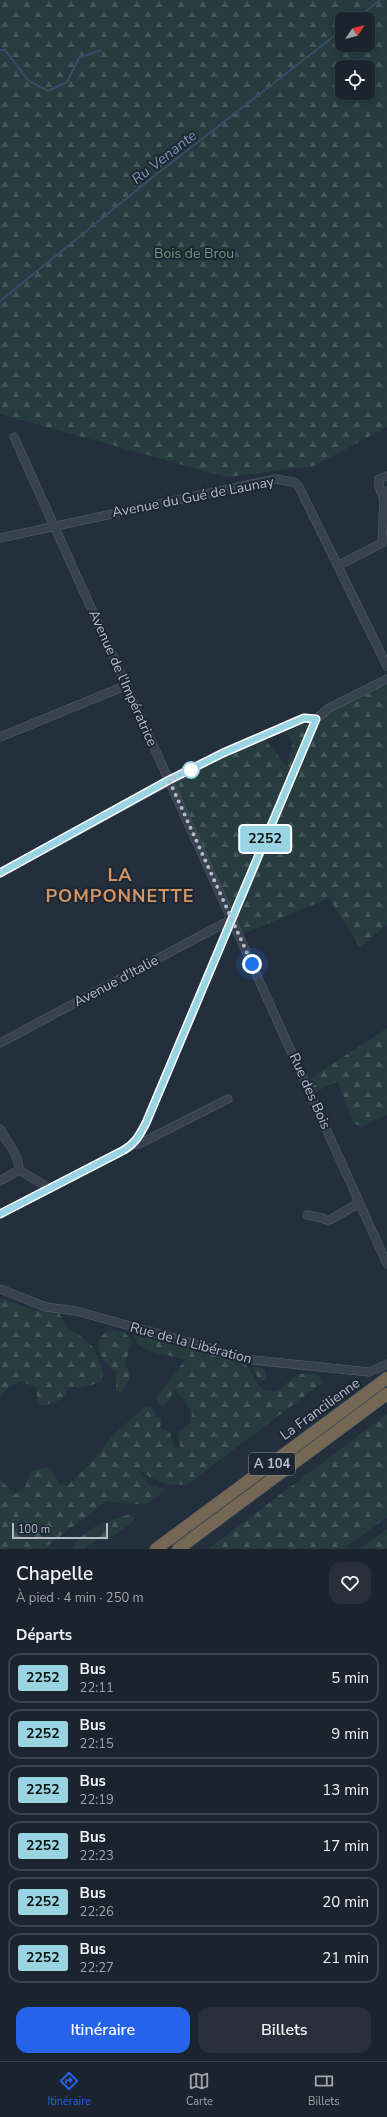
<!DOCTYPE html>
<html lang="fr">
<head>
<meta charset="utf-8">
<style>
	body { margin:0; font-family:"Nunito Sans",sans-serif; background:#282f3a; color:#f1f3f6; height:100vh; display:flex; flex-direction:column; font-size:15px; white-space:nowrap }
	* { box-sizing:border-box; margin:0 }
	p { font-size:13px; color:#a0a4aa }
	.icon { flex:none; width:22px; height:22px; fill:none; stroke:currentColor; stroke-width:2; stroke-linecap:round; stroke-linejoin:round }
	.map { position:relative; height:1549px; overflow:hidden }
	.details { display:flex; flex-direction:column; background:#1b232e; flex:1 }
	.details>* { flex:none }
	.badge { padding:0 8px; border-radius:3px; font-size:14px; line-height:26px }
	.needle { width:26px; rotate:55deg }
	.fabs { position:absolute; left:335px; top:12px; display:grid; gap:8px }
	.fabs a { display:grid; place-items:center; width:40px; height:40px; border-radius:8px; background:#1b232e; box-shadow:0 2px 6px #0003,0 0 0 1px #39404a; font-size:20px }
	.scale { position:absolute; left:12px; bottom:10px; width:96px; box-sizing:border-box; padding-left:4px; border:2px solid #b4bcc9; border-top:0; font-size:11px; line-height:14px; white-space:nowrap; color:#b4bcc9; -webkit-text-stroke:3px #1d2633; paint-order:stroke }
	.you { position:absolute; width:20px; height:20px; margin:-10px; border:3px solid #fff; border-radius:50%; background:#1a73e8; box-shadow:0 0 0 6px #1a73e833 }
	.map>.badge { position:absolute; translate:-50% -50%; box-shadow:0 0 0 2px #fff }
	h2 { padding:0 16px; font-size:15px; line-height:36px }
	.round { display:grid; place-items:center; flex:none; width:42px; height:42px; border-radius:12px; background:#282f3a }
	.head { display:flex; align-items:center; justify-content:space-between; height:68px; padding:0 16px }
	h1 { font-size:19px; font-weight:600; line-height:30px }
	.button { display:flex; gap:8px; margin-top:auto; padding:8px 16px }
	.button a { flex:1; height:46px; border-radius:12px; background:#2563eb; color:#fff; font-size:16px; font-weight:600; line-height:46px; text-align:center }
	.button a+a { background:#282f3a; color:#f1f3f6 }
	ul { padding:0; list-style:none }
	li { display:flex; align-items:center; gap:12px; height:50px; margin:0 8px 6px; padding:0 8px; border:2px solid #39404a; border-radius:12px }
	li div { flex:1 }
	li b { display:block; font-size:15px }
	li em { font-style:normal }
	li .badge { min-width:44px; font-weight:700; text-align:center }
	.dock { display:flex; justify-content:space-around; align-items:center; height:56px; border-top:1px solid #39404a; background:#1b232e; font-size:11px; color:#a0a4aa }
	.dock a { display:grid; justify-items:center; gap:2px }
	.dock .selected { color:#2563eb }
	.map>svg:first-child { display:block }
</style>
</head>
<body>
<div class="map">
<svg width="387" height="1549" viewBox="0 0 387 1549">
	<defs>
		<pattern id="forest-firs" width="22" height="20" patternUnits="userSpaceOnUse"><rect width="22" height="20" fill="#263c3f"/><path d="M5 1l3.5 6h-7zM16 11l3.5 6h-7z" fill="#435659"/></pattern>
	</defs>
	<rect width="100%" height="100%" fill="#242f3e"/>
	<g fill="url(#forest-firs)" fill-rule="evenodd">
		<path d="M0,0H387V427L314,466L226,477L0,414ZM342,19H368V45H342ZM342,67H368V93H342Z"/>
		<path d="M387,685V925L360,947L329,898L243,934L174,780L263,737L287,767L293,742L286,732Z"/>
		<path d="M387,1028V1115L362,1127L353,1123L338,1081L311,1094L305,1082Z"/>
		<path d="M0,1298L35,1311L58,1312L69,1329L81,1336L93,1347L103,1372L101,1382L81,1388L69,1386L63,1399L43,1406L37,1404V1388L22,1381L8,1388L0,1397Z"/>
		<path d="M111,1329L125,1333L132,1341L125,1364L128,1369L130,1379L122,1392L116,1391V1371C106,1365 92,1349 101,1337C103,1334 108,1331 111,1329Z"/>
		<path d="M132,1334L235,1360C239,1362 244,1363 246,1365C254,1373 255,1388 267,1391C287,1396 287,1366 319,1375L323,1382L188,1484C165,1488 153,1480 136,1467L149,1485L166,1489C161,1493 156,1498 151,1501C137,1508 120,1500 105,1502L43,1549H0V1479L14,1494L24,1490L31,1471L50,1467L59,1484L68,1485L93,1461L112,1436L146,1406L152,1407L157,1418H162L160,1427L170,1433L174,1448L180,1447L178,1432L189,1424L192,1414L184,1399L174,1390L169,1400L163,1406L155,1399L185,1360C173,1355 147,1353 139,1345C137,1342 135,1337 132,1334Z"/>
		<path d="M252,1367L263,1368L266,1372V1378L260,1381Z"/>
		<path d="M387,1414V1517L343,1549H208Z"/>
		<path d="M130,1514L135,1517L133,1522L109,1539L93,1542L84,1549H72C82,1528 110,1520 130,1514Z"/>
		<path d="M387,1529V1549H359Z"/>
	</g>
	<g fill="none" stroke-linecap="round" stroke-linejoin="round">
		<g stroke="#394c67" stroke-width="2">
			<path d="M356,19L380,0"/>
			<path d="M0,50H5L28,80L48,91L67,82L79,58L101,50"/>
			<path d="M0,301L153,177L342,30"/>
		</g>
		<g stroke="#565f6c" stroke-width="9">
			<g id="minor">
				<path d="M14,437L387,1264"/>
				<path d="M384,498L379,488V479L387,476"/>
				<path d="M0,538L275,479L294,482L298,485L387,666"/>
				<path d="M339,565L382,543L384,498L387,490"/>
				<path d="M0,737L127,685"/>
				<path d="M0,873L169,781L223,753L304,718L316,719"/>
				<path d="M0,1043L232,919"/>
				<path d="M0,1129C7,1144 19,1153 19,1170L49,1188"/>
				<path d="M132,1145L139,1144L228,1099"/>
				<path d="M0,1181L19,1170"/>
				<path d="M0,1214L124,1150C136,1143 140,1134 146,1123L316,719L329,708L387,679"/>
				<path d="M307,1215L322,1218L328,1221L359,1203"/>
				<path d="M0,1289L46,1307L76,1311L253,1360L369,1372L387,1364"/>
			</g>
		</g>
		<g stroke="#434c59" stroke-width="13">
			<g id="highway">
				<path d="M156,1549L387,1378"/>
				<path d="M178,1549L387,1394"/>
			</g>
		</g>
		<use href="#minor" stroke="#38414e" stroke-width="8"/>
		<use href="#highway" stroke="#746855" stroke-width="12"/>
	</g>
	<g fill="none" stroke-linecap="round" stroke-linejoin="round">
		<g stroke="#fff" stroke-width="9">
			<path id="line" d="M0,873L169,780L223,753L304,718L316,719L146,1123C140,1134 136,1143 124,1150L0,1214"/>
		</g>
		<use href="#line" stroke="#98d4e2" stroke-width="6"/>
		<path stroke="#b4bcc9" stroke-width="4" stroke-dasharray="0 7.2" d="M191,770L195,767L169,780L252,964"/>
	</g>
	<circle fill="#fff" stroke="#98d4e2" stroke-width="2" cx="191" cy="770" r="8"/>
	<g text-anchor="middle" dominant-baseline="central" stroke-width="4" stroke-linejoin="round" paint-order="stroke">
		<rect fill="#1d2633" stroke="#878f9c" stroke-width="1" x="249" y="1453" width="46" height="22" rx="3"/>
		<g font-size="13" font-weight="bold" fill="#b4bcc9">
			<text x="272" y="1464">A 104</text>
		</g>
		<g font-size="14" fill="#6b9a76" stroke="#1d2633">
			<text x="194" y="253">Bois de Brou</text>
		</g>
		<g font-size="14" fill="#b4bcc9" stroke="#1d2633">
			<text transform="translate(193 497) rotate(-11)">Avenue du Gué de Launay</text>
			<text transform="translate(123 678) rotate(66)">Avenue de l'Impératrice</text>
			<text transform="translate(116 981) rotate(-28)">Avenue d'Italie</text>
			<text transform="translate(310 1091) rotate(66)">Rue des Bois</text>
			<text transform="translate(191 1343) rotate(15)">Rue de la Libération</text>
			<text transform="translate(320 1409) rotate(-36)">La Francilienne</text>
		</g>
		<g font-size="15" font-style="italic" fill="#7c92b1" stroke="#1d2633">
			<text transform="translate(164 157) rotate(-38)">Ru Venante</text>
		</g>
		<g font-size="18" font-weight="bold" letter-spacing="1" fill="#d59563" stroke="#1d2633">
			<text x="120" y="875">LA<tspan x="120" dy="21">POMPONNETTE</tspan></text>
		</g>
	</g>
</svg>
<div class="fabs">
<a><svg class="needle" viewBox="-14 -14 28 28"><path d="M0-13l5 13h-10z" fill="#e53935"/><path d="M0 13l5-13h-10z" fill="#a0a4aa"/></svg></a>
<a><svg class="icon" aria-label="locate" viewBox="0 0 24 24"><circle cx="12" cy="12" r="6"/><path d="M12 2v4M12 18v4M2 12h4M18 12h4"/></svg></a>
</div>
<div class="scale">100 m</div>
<div class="you" style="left:252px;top:964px"></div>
<b class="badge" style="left:265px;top:839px;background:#98d4e2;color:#111">2252</b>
</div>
<section class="details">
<div class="head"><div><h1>Chapelle</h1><p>À pied · 4 min · 250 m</p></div><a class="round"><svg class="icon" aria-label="heart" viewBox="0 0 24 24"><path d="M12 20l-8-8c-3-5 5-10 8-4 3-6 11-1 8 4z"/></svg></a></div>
<h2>Départs</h2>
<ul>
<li><span class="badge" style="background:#98d4e2;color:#111">2252</span><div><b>Bus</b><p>22:11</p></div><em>5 min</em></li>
<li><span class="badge" style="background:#98d4e2;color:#111">2252</span><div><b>Bus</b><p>22:15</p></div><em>9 min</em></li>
<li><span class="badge" style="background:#98d4e2;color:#111">2252</span><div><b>Bus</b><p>22:19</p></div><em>13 min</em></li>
<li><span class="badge" style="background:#98d4e2;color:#111">2252</span><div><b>Bus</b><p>22:23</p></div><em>17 min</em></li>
<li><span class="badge" style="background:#98d4e2;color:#111">2252</span><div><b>Bus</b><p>22:26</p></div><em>20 min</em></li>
<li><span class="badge" style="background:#98d4e2;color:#111">2252</span><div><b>Bus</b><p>22:27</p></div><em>21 min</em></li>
</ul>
<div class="button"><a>Itinéraire</a><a>Billets</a></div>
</section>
<nav class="dock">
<a class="selected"><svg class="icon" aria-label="directions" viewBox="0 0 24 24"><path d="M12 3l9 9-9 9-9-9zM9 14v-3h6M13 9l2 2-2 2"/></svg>Itinéraire</a>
<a><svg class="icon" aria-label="map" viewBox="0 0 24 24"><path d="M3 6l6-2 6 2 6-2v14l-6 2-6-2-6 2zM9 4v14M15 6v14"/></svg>Carte</a>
<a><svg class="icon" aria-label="tickets" viewBox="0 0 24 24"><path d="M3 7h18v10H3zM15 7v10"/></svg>Billets</a>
</nav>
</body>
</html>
